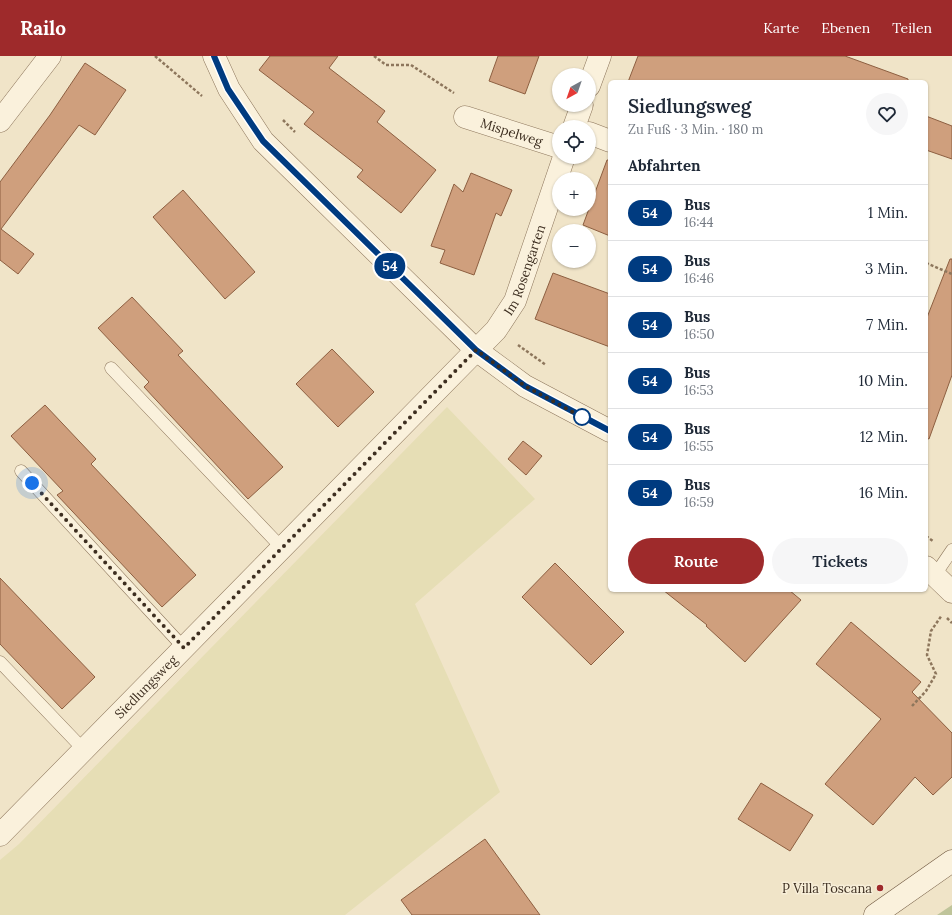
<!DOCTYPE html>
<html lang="de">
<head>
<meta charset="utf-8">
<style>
	body { margin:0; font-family:Lora,serif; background:#f6f6f7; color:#1f2937; height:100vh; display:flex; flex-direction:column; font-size:15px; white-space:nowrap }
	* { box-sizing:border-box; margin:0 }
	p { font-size:13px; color:#747a83 }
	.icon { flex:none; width:22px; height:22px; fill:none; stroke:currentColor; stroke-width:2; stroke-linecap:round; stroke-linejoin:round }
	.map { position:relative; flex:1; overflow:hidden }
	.sheet { position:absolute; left:608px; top:24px; width:320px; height:512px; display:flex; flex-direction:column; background:#fff; border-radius:6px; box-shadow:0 1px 3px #0004 }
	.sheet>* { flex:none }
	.badge { padding:0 8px; border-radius:13px; font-size:14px; line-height:26px }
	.needle { width:26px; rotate:220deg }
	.tools { position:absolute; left:552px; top:12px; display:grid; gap:8px }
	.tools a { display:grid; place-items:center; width:44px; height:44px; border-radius:50%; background:#fff; box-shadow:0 1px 3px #0004; font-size:20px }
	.you { position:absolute; width:20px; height:20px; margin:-10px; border:3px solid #fff; border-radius:50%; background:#1a73e8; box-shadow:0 0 0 6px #1a73e833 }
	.map>.badge { position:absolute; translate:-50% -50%; box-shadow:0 0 0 2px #fff }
	h2 { padding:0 20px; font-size:15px; line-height:36px }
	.round { display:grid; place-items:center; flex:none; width:42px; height:42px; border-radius:21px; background:#f6f6f7 }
	.summary { display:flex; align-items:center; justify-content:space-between; height:68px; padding:0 20px }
	h1 { font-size:19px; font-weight:600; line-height:30px }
	.primary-button { display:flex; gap:8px; margin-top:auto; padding:8px 20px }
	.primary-button a { flex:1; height:46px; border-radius:24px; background:#9e2a2b; color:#fff; font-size:16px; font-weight:600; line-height:46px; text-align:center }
	.primary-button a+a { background:#f6f6f7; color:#1f2937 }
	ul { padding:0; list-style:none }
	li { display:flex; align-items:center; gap:12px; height:56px; padding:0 20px; border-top:1px solid #e0e1e3 }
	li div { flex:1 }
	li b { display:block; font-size:15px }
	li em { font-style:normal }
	li .badge { min-width:44px; font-weight:700; text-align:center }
	header { display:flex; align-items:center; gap:24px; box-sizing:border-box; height:56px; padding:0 20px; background:#9e2a2b; color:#fff }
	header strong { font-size:19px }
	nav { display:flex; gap:22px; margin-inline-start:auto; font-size:14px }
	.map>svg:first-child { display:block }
</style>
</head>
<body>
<header>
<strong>Railo</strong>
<nav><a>Karte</a><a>Ebenen</a><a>Teilen</a></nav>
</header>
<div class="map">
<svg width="952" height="859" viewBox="0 0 952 859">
	<rect width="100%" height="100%" fill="#f0e4c8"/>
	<path fill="#e6deb5" d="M447,351L535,443L415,548L500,736L345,859H0V804L19,788Z"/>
	<path fill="#bfc49a" d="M952,849V859H937Z"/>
	<g fill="#cf9f7d" stroke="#8d5f41">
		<path d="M270,0H338L329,12L385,55L377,66L436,114L401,157L357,121L363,114L304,68L314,56L259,14Z"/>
		<path d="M498,0H539L525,38L489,25Z"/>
		<path d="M638,0H845L908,23V26H628Z"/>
		<path d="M85,7L126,34L95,79L79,69L1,173L34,198L18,218L0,204V126L50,59Z"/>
		<path d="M926,60L952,70V103L926,94Z"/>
		<path d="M607,104H610V180L583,169Z"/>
		<path d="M471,117L512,134L501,160L496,157L474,219L440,207L445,194L431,190L454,128L463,136Z"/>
		<path d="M183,134L255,216L225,243L153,161Z"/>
		<path d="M950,203H952V319L929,383L926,382V264Z"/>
		<path d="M553,217L610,238V291L535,263Z"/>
		<path d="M132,241L183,295L178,299L283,411L248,443L144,331L149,326L98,272Z"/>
		<path d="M332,293L374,336L338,371L296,328Z"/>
		<path d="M45,349L96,403L91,408L196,519L162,551L57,439L63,435L11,380Z"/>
		<path d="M523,385L542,400L526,419L508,403Z"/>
		<path d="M555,507L624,576L591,609L522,541Z"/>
		<path d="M0,522L95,621L62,653L0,588Z"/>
		<path d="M663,534H789L801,544L745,606L706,570L707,569Z"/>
		<path d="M851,566L921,626L912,636L952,677V721L933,739L915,721L873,769L825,728L881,663L816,608Z"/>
		<path d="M761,727L813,759L790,795L738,763Z"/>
		<path d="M485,783L540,859H412L401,844Z"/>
	</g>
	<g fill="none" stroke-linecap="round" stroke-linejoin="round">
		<g stroke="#8d765c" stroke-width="13">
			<g id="service">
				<path d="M111,312L282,492"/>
				<path d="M21,415L184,592"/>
				<path d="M935,519L952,494"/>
				<path d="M0,606L84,694"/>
			</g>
		</g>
		<g stroke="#8d765c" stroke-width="23">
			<g id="minor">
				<path d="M214,0L229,33L263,85L476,294L525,330L610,375"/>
				<path d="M589,30L600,0"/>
				<path id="s1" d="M465,61L559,91"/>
				<path d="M0,65L50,0"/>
				<path d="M574,71L582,49"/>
				<path d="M589,77L610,85"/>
				<path d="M926,511L952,536"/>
				<path id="s2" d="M0,779L496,274L515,245L564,101"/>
			</g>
		</g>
		<g stroke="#6f573f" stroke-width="23">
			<path id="secondary" d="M875,859L952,805"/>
		</g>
		<g stroke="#8d765c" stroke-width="2.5" stroke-dasharray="3 2" stroke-linecap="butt">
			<path d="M155,0L202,40"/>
			<path d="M374,0L386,9H411L454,37"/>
			<path d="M283,64L295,76"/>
			<path d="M926,207L952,218"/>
			<path d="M518,289L546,309"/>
			<path d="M926,480L933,485"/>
			<path d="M947,562L952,567"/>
			<path d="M912,650L926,635L936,618L927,599L931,575L942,559"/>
		</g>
		<use href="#service" stroke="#faf1dc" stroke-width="12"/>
		<use href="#minor" stroke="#faf1dc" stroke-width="22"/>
		<use href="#secondary" stroke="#faf1dc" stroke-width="22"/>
	</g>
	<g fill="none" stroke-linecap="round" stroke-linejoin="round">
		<g stroke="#fff" stroke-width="9">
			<path id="line" d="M214,0L228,33L263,85L476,294L525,330L610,375"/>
		</g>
		<use href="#line" stroke="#003b80" stroke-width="6"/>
		<path stroke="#3d2e20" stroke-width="4" stroke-dasharray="0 7.2" d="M32,427L184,592L476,294L525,330L582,361"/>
	</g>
	<circle fill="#fff" stroke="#003b80" stroke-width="2" cx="582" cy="361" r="8"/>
	<circle fill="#9e2a2b" stroke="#f7eed8" stroke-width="1.5" cx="880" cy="832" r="4"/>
	<g text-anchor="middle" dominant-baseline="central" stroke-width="3" stroke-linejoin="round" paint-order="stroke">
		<g font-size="13" fill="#3d2e20" stroke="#f7eed8">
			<text stroke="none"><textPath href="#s1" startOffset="49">Mispelweg</textPath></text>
			<text stroke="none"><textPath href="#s2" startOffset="775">Im Rosengarten</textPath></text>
			<text stroke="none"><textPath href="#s2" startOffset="208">Siedlungsweg</textPath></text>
		</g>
		<g font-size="13" fill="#3d2e20" stroke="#f7eed8" text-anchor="end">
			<text x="872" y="832">P Villa Toscana</text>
		</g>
	</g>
</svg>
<div class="tools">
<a><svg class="needle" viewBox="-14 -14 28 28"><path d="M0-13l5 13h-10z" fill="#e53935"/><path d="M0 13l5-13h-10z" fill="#747a83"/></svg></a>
<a><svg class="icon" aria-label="locate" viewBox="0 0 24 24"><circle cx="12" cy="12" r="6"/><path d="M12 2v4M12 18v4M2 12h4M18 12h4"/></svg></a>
<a>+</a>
<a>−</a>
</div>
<div class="you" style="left:32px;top:427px"></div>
<b class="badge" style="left:390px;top:210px;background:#003b80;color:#fff">54</b>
<section class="sheet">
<div class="summary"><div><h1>Siedlungsweg</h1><p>Zu Fuß · 3 Min. · 180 m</p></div><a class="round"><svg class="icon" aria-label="heart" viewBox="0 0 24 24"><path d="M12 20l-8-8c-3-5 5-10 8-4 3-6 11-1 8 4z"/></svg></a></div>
<h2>Abfahrten</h2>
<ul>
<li><span class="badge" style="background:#003b80;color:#fff">54</span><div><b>Bus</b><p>16:44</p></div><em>1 Min.</em></li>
<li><span class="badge" style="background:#003b80;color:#fff">54</span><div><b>Bus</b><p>16:46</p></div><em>3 Min.</em></li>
<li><span class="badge" style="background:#003b80;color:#fff">54</span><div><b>Bus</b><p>16:50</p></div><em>7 Min.</em></li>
<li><span class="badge" style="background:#003b80;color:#fff">54</span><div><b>Bus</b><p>16:53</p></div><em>10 Min.</em></li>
<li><span class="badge" style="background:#003b80;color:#fff">54</span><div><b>Bus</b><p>16:55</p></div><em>12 Min.</em></li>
<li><span class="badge" style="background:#003b80;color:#fff">54</span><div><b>Bus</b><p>16:59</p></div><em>16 Min.</em></li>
</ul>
<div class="primary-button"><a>Route</a><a>Tickets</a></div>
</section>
</div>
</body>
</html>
